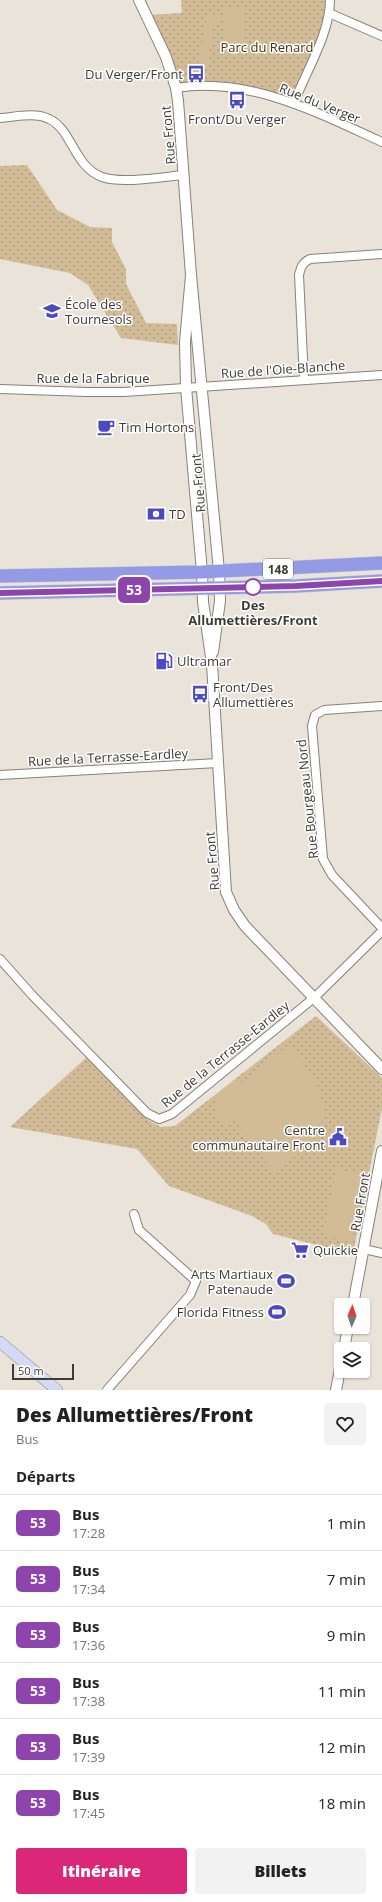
<!DOCTYPE html>
<html lang="fr">
<head>
<meta charset="utf-8">
<style>
	body { margin:0; font-family:"Open Sans",sans-serif; background:#f2f2f2; color:#222; height:100vh; display:flex; flex-direction:column; font-size:15px; white-space:nowrap }
	* { box-sizing:border-box; margin:0 }
	p { font-size:13px; color:#767676 }
	.icon { flex:none; width:22px; height:22px; fill:none; stroke:currentColor; stroke-width:2; stroke-linecap:round; stroke-linejoin:round }
	.map { position:relative; height:1390px; overflow:hidden }
	.details { display:flex; flex-direction:column; background:#fff; flex:1 }
	.details>* { flex:none }
	.badge { padding:0 8px; border-radius:6px; font-size:14px; line-height:26px }
	.needle { width:26px; rotate:2deg }
	.controls { position:absolute; left:334px; top:1298px; display:grid; gap:8px }
	.controls a { display:grid; place-items:center; width:36px; height:36px; border-radius:4px; background:#fff; box-shadow:0 1px 3px #0004; font-size:20px }
	.scale { position:absolute; left:12px; bottom:10px; width:62px; box-sizing:border-box; padding-left:4px; border:2px solid #3d3b37; border-top:0; font-size:11px; line-height:14px; white-space:nowrap; color:#3d3b37; -webkit-text-stroke:3px #fff; paint-order:stroke }
	.map>.badge { position:absolute; translate:-50% -50%; box-shadow:0 0 0 2px #fff }
	h2 { padding:0 16px; font-size:15px; line-height:36px }
	.round { display:grid; place-items:center; flex:none; width:42px; height:42px; border-radius:4px; background:#f2f2f2 }
	.overview { display:flex; align-items:center; justify-content:space-between; height:68px; padding:0 16px }
	h1 { font-size:19px; font-weight:800; line-height:30px }
	.button { display:flex; gap:8px; margin-top:auto; padding:8px 16px }
	.button a { flex:1; height:46px; border-radius:4px; background:#db2777; color:#fff; font-size:16px; font-weight:800; line-height:46px; text-align:center }
	.button a+a { background:#f2f2f2; color:#222 }
	ul { padding:0; list-style:none }
	li { display:flex; align-items:center; gap:12px; height:56px; padding:0 16px; border-top:1px solid #e0e0e0 }
	li div { flex:1 }
	li b { display:block; font-size:15px }
	li em { font-style:normal }
	li .badge { min-width:44px; font-weight:700; text-align:center }
	.map>svg:first-child { display:block }
</style>
</head>
<body>
<div class="map">
<svg width="382" height="1390" viewBox="0 0 382 1390">
	<defs>
		<pattern id="park-dots" width="8" height="8" patternUnits="userSpaceOnUse"><rect width="8" height="8" fill="#d2bb97"/><path d="M2 2h.1M6 6h.1" fill="none" stroke="#ac997c" stroke-width="1.8" stroke-linecap="round"/></pattern>
	</defs>
	<rect width="100%" height="100%" fill="#e9e3da"/>
	<g fill="url(#park-dots)">
		<path d="M181,0H330L329,13L294,103L252,91L176,88L146,15L182,13Z"/>
		<path d="M27,165L57,210L90,227L112,228V242L126,269V284L146,323L177,324L178,345L121,338L88,285L70,273L0,259V166Z"/>
		<path d="M316,1016L382,1078V1108L353,1254L273,1234L266,1224L252,1216L169,1186L137,1149L10,1127L88,1056L148,1120L161,1127L175,1126Z"/>
	</g>
	<g fill="#d2bb97">
		<path d="M243,7L246,51L225,53L222,9Z"/>
		<path d="M214,14L221,15L220,23H214L210,48V64H198L199,43L202,44L207,17Z"/>
		<path d="M289,1045C312,1074 341,1108 310,1143C300,1154 285,1163 274,1172L235,1121L227,1127L215,1112L217,1094L236,1079L240,1084Z"/>
		<path d="M336,1169L365,1175L352,1241L323,1236Z"/>
	</g>
	<g fill="none" stroke-linecap="round" stroke-linejoin="round">
		<g stroke="#878179" stroke-width="10">
			<g id="minor">
				<path d="M329,13L382,36"/>
				<path d="M176,88C249,76 318,113 382,142"/>
				<path d="M294,103C306,71 330,34 330,0"/>
				<path d="M0,118C15,117 35,112 49,119C72,129 74,167 102,177C122,184 162,177 184,175"/>
				<path d="M304,380L299,275C301,267 302,263 310,259L382,254"/>
				<path d="M0,389L87,392H124L382,375"/>
				<path d="M382,706L324,710L315,715L312,726L323,859L332,875L382,928"/>
				<path d="M0,775L218,763"/>
				<path d="M0,959L32,995L147,1113L159,1119L172,1114L315,997L382,931"/>
				<path d="M364,1249L382,1253"/>
				<path d="M107,1390L190,1295L196,1281L139,1230L134,1214"/>
			</g>
		</g>
		<g stroke="#878179" stroke-width="12">
			<g id="tertiary">
				<path d="M139,0L166,57L176,88L178,101L191,275L219,571L220,601L213,652"/>
				<path d="M191,275L185,342L186,387L202,572L203,602L212,664L226,892L234,910L245,926L382,1069"/>
				<path d="M353,1305L382,1151"/>
				<path d="M344,1349L348,1327"/>
				<path d="M336,1390L341,1364"/>
			</g>
		</g>
		<g stroke="#878179" stroke-width="12">
			<path id="secondary" d="M0,1342L57,1390"/>
		</g>
		<g stroke="#c5c4c3" stroke-width="14">
			<g id="trunk">
				<path d="M0,576L202,572L382,563"/>
				<path d="M0,593L296,586L382,581"/>
			</g>
		</g>
		<use href="#minor" stroke="#fff" stroke-width="8"/>
		<use href="#tertiary" stroke="#fff" stroke-width="10"/>
		<use href="#secondary" stroke="#d6d9f6" stroke-width="11"/>
		<use href="#trunk" stroke="#939ae6" stroke-width="13"/>
	</g>
	<g fill="none" stroke-linecap="round" stroke-linejoin="round">
		<g stroke="#fff" stroke-width="9">
			<path id="line" d="M0,593L296,586L382,581"/>
		</g>
		<use href="#line" stroke="#8e44ad" stroke-width="6"/>
	</g>
	<defs>
		<g id="bus-bare" transform="scale(1.38)"><path d="M-5-6H5V4H4V6H2V4H-2V6H-4V4H-5ZM-3.5-4V0h7V-4ZM-3.5 1.2v1.5H-2V1.2ZM2 1.2v1.5H3.5V1.2Z" fill="#4c4ac1" stroke="#fff" stroke-width="2.5" paint-order="stroke"/></g>
		<g id="school-bare" transform="scale(1.38)"><path d="M0-5L7-2L0 1L-7-2ZM-4 1L0 2.5L4 1V4Q0 6-4 4Z" fill="#4c4ac1" stroke="#fff" stroke-width="2.5" paint-order="stroke"/></g>
		<g id="cafe-bare" transform="scale(1.38)"><path d="M-5.5-4.5H6V0H3Q3 3.5 0 3.5H-2.5Q-5.5 3.5-5.5 0ZM3-3.2v2h1.7v-2ZM-6 4.5H4V6H-6Z" fill="#4c4ac1" stroke="#fff" stroke-width="2.5" paint-order="stroke"/></g>
		<g id="bank-bare" transform="scale(1.38)"><path d="M-6-4H6V4H-6ZM0-2.3a2.3 2.3 0 1 0 0 4.6a2.3 2.3 0 1 0 0-4.6Z" fill="#4c4ac1" stroke="#fff" stroke-width="2.5" paint-order="stroke"/></g>
		<g id="fuel-bare" transform="scale(1.38)"><path d="M-5.5-6h7V0h2V4h1.3V-2.5L3-4.5l.8-.8L6-3V5H2.5V1h-1V6h-7ZM-4.2-4.7v3.2H.2V-4.7Z" fill="#4c4ac1" stroke="#fff" stroke-width="2.5" paint-order="stroke"/></g>
		<g id="civic-bare" transform="scale(1.38)"><path d="M-.6-6.5H3V-4.5H.6V-3L4-1V1h2V6H-6V1h2V-1L-.6-3ZM-1.2 2.5V6h2.4V2.5Z" fill="#4c4ac1" stroke="#fff" stroke-width="2.5" paint-order="stroke"/></g>
		<g id="supermarket-bare" transform="scale(1.38)"><path d="M-6-5.5h2.5l.6 2H6L4.5 2H-2.5L-4.4-4H-6ZM-1.5 3.2a1.3 1.3 0 1 0 .1 0ZM3 3.2a1.3 1.3 0 1 0 .1 0Z" fill="#4c4ac1" stroke="#fff" stroke-width="2.5" paint-order="stroke"/></g>
		<g id="stadium-bare" transform="scale(1.38)"><path d="M0-5a6.5 5 0 1 0 0 10a6.5 5 0 1 0 0-10ZM-3.5-1.8h7v3.6h-7Z" fill="#4c4ac1" stroke="#fff" stroke-width="2.5" paint-order="stroke"/></g>
	</defs>
	<g fill-rule="evenodd">
		<use href="#bus-bare" x="196" y="74"/>
		<use href="#bus-bare" x="237" y="100"/>
		<use href="#school-bare" x="52" y="311"/>
		<use href="#cafe-bare" x="106" y="427"/>
		<use href="#bank-bare" x="156" y="514"/>
		<use href="#fuel-bare" x="164" y="661"/>
		<use href="#bus-bare" x="200" y="694"/>
		<use href="#civic-bare" x="338" y="1137"/>
		<use href="#supermarket-bare" x="300" y="1250"/>
		<use href="#stadium-bare" x="286" y="1281"/>
		<use href="#stadium-bare" x="277" y="1312"/>
	</g>
	<circle fill="#fff" stroke="#8e44ad" stroke-width="2" cx="253" cy="587" r="8"/>
	<g text-anchor="middle" dominant-baseline="central" stroke-width="3" stroke-linejoin="round" paint-order="stroke">
		<rect fill="#fff" stroke="#777673" stroke-width="1" x="263" y="559" width="30" height="20" rx="3"/>
		<g font-size="12" font-weight="bold" fill="#3d3b37">
			<text x="278" y="569">148</text>
		</g>
		<g font-size="13" fill="#43310f" stroke="#fff">
			<text x="267" y="47">Parc du Renard</text>
		</g>
		<g font-size="13" fill="#3d3b37" stroke="#fff" text-anchor="start">
			<text x="183" y="74" text-anchor="end">Du Verger/Front</text>
			<text x="237" y="119" text-anchor="middle">Front/Du Verger</text>
			<text x="65" y="304">École des<tspan x="65" dy="15">Tournesols</tspan></text>
			<text x="119" y="427">Tim Hortons</text>
			<text x="169" y="514">TD</text>
			<text x="177" y="661">Ultramar</text>
			<text x="213" y="687">Front/Des<tspan x="213" dy="15">Allumettières</tspan></text>
			<text x="325" y="1130" text-anchor="end">Centre<tspan x="325" dy="15">communautaire Front</tspan></text>
			<text x="313" y="1250">Quickie</text>
			<text x="273" y="1274" text-anchor="end">Arts Martiaux<tspan x="273" dy="15">Patenaude</tspan></text>
			<text x="264" y="1312" text-anchor="end">Florida Fitness</text>
		</g>
		<g font-size="13" fill="#3d3b37" stroke="#fff">
			<text transform="translate(320 103) rotate(22)">Rue du Verger</text>
			<text transform="translate(168 135) rotate(-95)">Rue Front</text>
			<text transform="translate(283 369) rotate(-4)">Rue de l'Oie-Blanche</text>
			<text x="93" y="378">Rue de la Fabrique</text>
			<text transform="translate(198 483) rotate(-95)">Rue Front</text>
			<text transform="translate(108 757) rotate(-3)">Rue de la Terrasse-Eardley</text>
			<text transform="translate(307 799) rotate(-96)">Rue Bourgeau Nord</text>
			<text transform="translate(212 861) rotate(-95)">Rue Front</text>
			<text transform="translate(225 1054) rotate(-39)">Rue de la Terrasse-Eardley</text>
			<text transform="translate(360 1202) rotate(-80)">Rue Front</text>
		</g>
		<g font-size="13" font-weight="bold" fill="#3d3b37" stroke="#fff">
			<text x="253" y="605">Des<tspan x="253" dy="15">Allumettières/Front</tspan></text>
		</g>
	</g>
</svg>
<div class="controls">
<a><svg class="needle" viewBox="-14 -14 28 28"><path d="M0-13l5 13h-10z" fill="#e53935"/><path d="M0 13l5-13h-10z" fill="#767676"/></svg></a>
<a><svg class="icon" aria-label="layers" viewBox="0 0 24 24"><path d="M12 4l9 5-9 5-9-5zM3 14l9 5 9-5"/></svg></a>
</div>
<div class="scale">50 m</div>
<b class="badge" style="left:134px;top:590px;background:#8e44ad;color:#fff">53</b>
</div>
<section class="details">
<div class="overview"><div><h1>Des Allumettières/Front</h1><p>Bus</p></div><a class="round"><svg class="icon" aria-label="heart" viewBox="0 0 24 24"><path d="M12 20l-8-8c-3-5 5-10 8-4 3-6 11-1 8 4z"/></svg></a></div>
<h2>Départs</h2>
<ul>
<li><span class="badge" style="background:#8e44ad;color:#fff">53</span><div><b>Bus</b><p>17:28</p></div><em>1 min</em></li>
<li><span class="badge" style="background:#8e44ad;color:#fff">53</span><div><b>Bus</b><p>17:34</p></div><em>7 min</em></li>
<li><span class="badge" style="background:#8e44ad;color:#fff">53</span><div><b>Bus</b><p>17:36</p></div><em>9 min</em></li>
<li><span class="badge" style="background:#8e44ad;color:#fff">53</span><div><b>Bus</b><p>17:38</p></div><em>11 min</em></li>
<li><span class="badge" style="background:#8e44ad;color:#fff">53</span><div><b>Bus</b><p>17:39</p></div><em>12 min</em></li>
<li><span class="badge" style="background:#8e44ad;color:#fff">53</span><div><b>Bus</b><p>17:45</p></div><em>18 min</em></li>
</ul>
<div class="button"><a>Itinéraire</a><a>Billets</a></div>
</section>
</body>
</html>
